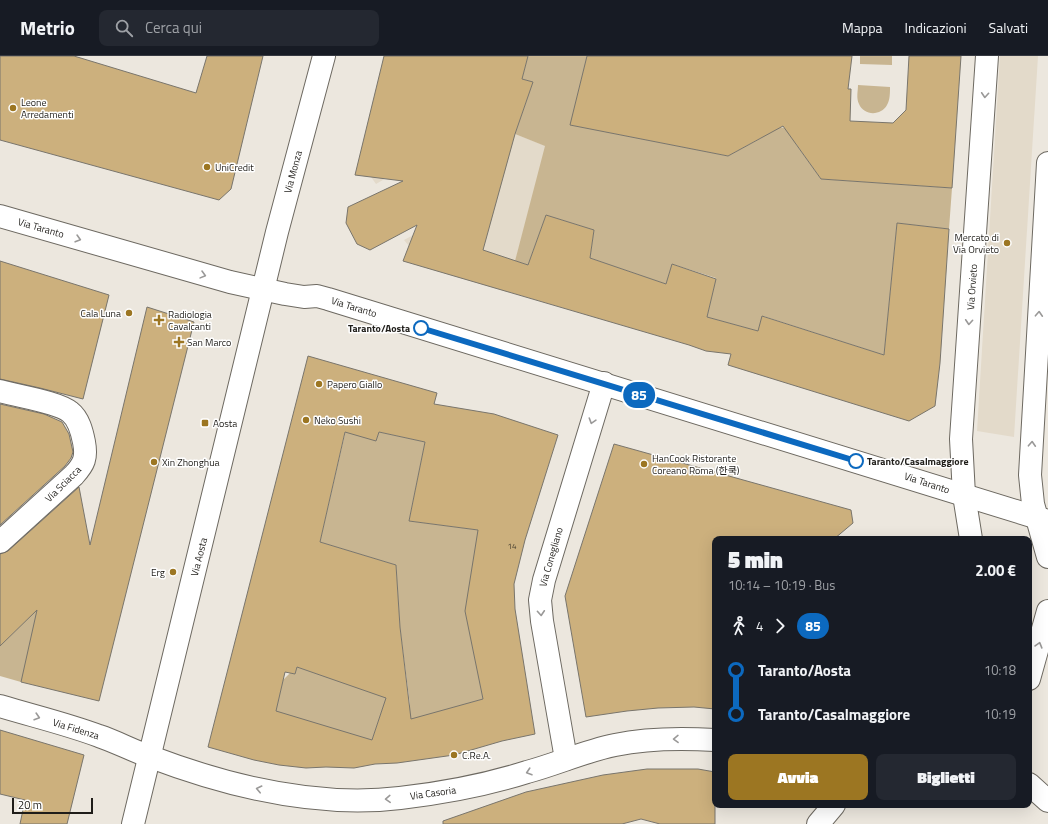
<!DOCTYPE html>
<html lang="it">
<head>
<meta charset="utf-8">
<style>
	body { margin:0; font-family:"Titillium Web","Noto Sans KR",sans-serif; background:#242831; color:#f1f3f6; height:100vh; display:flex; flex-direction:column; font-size:15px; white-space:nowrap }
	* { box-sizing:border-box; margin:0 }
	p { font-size:13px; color:#9ea1a6 }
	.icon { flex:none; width:22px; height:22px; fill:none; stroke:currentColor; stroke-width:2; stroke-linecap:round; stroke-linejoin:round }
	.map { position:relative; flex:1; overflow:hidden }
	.drawer { position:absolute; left:712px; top:480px; width:320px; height:272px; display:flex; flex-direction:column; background:#171b24; border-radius:8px; box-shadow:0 4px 16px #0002 }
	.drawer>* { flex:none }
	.badge { padding:0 8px; border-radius:13px; font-size:14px; line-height:26px }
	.scale { position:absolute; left:12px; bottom:10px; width:81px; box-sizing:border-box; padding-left:4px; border:2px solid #1f1d19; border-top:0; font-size:11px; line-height:14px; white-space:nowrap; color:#1f1d19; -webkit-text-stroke:3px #fff; paint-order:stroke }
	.map>.badge { position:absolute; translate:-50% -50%; box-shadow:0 0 0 2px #fff }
	.legs { display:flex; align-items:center; gap:6px; height:44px; padding:0 16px; font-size:13px }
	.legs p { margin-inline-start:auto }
	.summary { display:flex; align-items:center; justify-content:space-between; height:68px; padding:0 16px }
	h1 { font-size:22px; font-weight:800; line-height:30px }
	.button { display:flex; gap:8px; margin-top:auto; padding:8px 16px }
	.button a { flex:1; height:46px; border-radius:8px; background:#9c7622; color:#fff; font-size:16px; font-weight:800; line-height:46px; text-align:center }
	.button a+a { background:#242831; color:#f1f3f6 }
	ul { padding:0 16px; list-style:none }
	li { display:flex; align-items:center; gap:14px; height:44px; font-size:15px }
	li i { display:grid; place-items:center; width:6px; height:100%; margin:0 5px; background:currentColor }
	li i::after { content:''; width:10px; height:10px; margin:-5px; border:3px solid; border-radius:50%; background:#171b24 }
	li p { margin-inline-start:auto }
	li:first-child i { background:linear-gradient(#0000 50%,currentColor 0) }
	li:last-child i { background:linear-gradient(currentColor 50%,#0000 0) }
	header { display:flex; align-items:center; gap:24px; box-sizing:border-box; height:56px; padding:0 20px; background:#171b24; border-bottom:1px solid #363941 }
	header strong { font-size:19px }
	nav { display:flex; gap:22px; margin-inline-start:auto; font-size:14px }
	.search { width:280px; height:36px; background:#242831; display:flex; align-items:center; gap:10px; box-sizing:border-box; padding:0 14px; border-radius:8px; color:#9ea1a6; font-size:15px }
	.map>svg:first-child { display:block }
</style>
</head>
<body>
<header>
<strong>Metrio</strong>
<div class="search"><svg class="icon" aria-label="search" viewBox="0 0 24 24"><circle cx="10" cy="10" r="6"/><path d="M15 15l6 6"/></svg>Cerca qui</div>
<nav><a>Mappa</a><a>Indicazioni</a><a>Salvati</a></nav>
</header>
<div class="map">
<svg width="1048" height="768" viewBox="0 0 1048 768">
	<rect width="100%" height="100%" fill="#ece7de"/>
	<g fill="#e3daca">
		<path d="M384,0H528L533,26L515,78L546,90L507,236L403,205L409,190L404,184L419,176L448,86L376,128L371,121L355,119Z"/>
		<path d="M1000,0H1038L1014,381L977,375Z"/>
	</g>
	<g fill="#c8b591">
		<path d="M528,0H587L571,69L728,100L761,82L762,71L796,72L795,87L821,123L952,132L949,173L897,167L884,299L763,260L758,275L707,261L716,222L672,208L666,228L590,202L594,174L546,159L528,209L515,205L545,90L515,78L533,26L522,23Z"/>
		<path d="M860,0H892V9L860,8Z"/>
		<path d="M858,29L890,31C890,37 890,44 887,49C881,60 864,60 859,48C856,42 858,35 858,29Z"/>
		<path d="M347,369L376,385L379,376L425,386L409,465L478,474L483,643L413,664L382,655L372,684L274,660L283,624L290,617L295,618L297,611L410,649L400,571L396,509L320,486Z"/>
		<path d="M80,511L21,626L0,620V590Z"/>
	</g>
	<g fill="#ccb07d" stroke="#79756c" fill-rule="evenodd">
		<path d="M0,0H74L196,37L207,0H263L231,133L219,144L0,84Z"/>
		<path d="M384,0H528L522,23L533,26L515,78L483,194L528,209L546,159L594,174L590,202L666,228L672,208L716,223L707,261L758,275L762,260L884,299L897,167L949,173L940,307L935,350L909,365L728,309L731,298L706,295L689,289L403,205L417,169L370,194L357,188L346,167L348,151L403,125L355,119Z"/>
		<path d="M587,0H852L848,33H851L850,65L893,67L906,54L909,0H961L952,132L821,123L783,70L728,100L570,69Z"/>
		<path d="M0,205L109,239L83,343L40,332L0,323Z"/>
		<path d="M147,251L194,266L99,645L21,626L37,554L0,590V498L8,495L79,431L90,489Z"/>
		<path d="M308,300L437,337L434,348L494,358L558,379L525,484L514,528L515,553L535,678L502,685L454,699L397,707L375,708L354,712L326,711L306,712L279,709L254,704L208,691ZM345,376L376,385L379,376L425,386L409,465L478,474L465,555L483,643L411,663L400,571L396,509L320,486ZM297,611L386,642L372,684L276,655L285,616L295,618Z"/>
		<path d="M0,348L44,358L62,366L69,378L73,396L71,402L65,410L0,469Z"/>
		<path d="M614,388L851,454L853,467L834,483H715V653L694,651L658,652L627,655L586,661L565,540Z"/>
		<path d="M0,674L84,699L67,768H20L25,744L0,738Z"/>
		<path d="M647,713H698L715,716V768H660L641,763L622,768H443V765L526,736L603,719Z"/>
	</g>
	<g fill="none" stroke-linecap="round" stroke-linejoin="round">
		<g stroke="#6d6961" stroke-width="24">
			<g id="minor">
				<path d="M1048,107L1030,419L1033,448L1048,501"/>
				<path d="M0,335C17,340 58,346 70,356C79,363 82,376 84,386C87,402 84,408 74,419L0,486"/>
				<path d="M971,483L964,439L961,383L987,0"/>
				<path d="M1029,623L1048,555"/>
				<path d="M0,650C33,660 67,668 99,680C117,686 133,695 151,701C230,731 316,752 400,742C444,737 486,729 527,716C557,708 585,695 615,689C648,682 682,682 715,684"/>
				<path d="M566,703L542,565L540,544L544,524L604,327"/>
				<path d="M1029,728L1048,745"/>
				<path d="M818,768L834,749"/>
			</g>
		</g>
		<g stroke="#6d6961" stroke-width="24">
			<g id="major">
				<path d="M0,160L230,226L285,238L304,241L317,240L328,243L1048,465"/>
				<path d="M133,768L277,176L324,0"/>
			</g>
		</g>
		<use href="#minor" stroke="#fff" stroke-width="22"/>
		<use href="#major" stroke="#fff" stroke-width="22"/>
	</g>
	<defs><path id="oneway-chevron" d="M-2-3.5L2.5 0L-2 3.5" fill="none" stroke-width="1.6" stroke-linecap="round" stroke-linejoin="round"/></defs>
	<g stroke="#9a9998">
		<use href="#oneway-chevron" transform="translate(985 39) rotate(94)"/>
		<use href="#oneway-chevron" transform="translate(78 183) rotate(16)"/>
		<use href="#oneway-chevron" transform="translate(203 219) rotate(15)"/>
		<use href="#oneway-chevron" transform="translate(1039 258) rotate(-87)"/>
		<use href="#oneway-chevron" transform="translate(969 266) rotate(94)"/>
		<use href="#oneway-chevron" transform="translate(592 365) rotate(107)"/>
		<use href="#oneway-chevron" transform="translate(1032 388) rotate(-87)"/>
		<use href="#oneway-chevron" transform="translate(541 557) rotate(86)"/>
		<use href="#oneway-chevron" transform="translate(1039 589) rotate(-74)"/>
		<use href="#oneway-chevron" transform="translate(37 661) rotate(17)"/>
		<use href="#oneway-chevron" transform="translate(676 683) rotate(179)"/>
		<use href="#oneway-chevron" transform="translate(529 716) rotate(162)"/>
		<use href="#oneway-chevron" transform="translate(259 733) rotate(-167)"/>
		<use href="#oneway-chevron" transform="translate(388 743) rotate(177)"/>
	</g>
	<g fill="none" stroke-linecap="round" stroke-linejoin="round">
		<g stroke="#fff" stroke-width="9">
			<path id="line-1" d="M421,272L856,405"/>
		</g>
		<use href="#line-1" stroke="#0c69bf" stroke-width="6"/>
	</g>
	<g fill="#9c7622" stroke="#fff" stroke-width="1.5">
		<circle cx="13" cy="52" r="4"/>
		<circle cx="207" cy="111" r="4"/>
		<circle cx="1007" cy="187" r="4"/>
		<circle cx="129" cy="257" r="4"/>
		<path d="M157 258h4v4h4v4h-4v4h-4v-4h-4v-4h4z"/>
		<path d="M177 280h4v4h4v4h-4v4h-4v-4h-4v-4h4z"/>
		<circle cx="319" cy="328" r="4"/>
		<circle cx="306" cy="364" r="4"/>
		<rect x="201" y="363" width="8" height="8" rx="2"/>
		<circle cx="154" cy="406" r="4"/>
		<circle cx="644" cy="408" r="4"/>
		<circle cx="173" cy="516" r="4"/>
		<circle cx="454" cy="699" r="4"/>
	</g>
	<g fill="#fff" stroke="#0c69bf" stroke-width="2">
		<circle cx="421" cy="272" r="7"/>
		<circle cx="856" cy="405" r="7"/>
	</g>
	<g text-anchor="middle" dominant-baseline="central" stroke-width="3" stroke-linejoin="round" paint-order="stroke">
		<g font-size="8" fill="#4a4232">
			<text x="512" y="490">14</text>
		</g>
		<g font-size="10" fill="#1f1d19" stroke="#fff" text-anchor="start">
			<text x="21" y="46">Leone<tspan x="21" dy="12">Arredamenti</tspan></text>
			<text x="215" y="111">UniCredit</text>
			<text x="999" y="181" text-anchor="end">Mercato di<tspan x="999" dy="12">Via Orvieto</tspan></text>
			<text x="121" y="257" text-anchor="end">Cala Luna</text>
			<text x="168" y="258">Radiologia<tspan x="168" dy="12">Cavalcanti</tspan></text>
			<text x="187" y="286">San Marco</text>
			<text x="327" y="328">Papero Giallo</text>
			<text x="314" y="364">Neko Sushi</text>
			<text x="213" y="367">Aosta</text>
			<text x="652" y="402">HanCook Ristorante<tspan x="652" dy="12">Coreano Roma (한쿡)</tspan></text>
			<text x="162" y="406">Xin Zhonghua</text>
			<text x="165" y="516" text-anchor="end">Erg</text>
			<text x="462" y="699">C.Re.A.</text>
		</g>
		<g font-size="10" fill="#1f1d19" stroke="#fff">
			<text transform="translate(293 116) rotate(-75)">Via Monza</text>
			<text transform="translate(41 172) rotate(16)">Via Taranto</text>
			<text transform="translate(972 231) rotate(-86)">Via Orvieto</text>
			<text transform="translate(354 251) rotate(17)">Via Taranto</text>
			<text transform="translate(927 427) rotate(18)">Via Taranto</text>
			<text transform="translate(63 428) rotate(-45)">Via Sciacca</text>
			<text transform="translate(199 501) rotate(-76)">Via Aosta</text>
			<text transform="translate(551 501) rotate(-74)">Via Conegliano</text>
			<text transform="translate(76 673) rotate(17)">Via Fidenza</text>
			<text transform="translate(433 737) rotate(-8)">Via Casoria</text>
		</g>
		<g font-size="10" font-weight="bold" fill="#1f1d19" stroke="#fff" text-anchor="end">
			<text x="410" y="272">Taranto/Aosta</text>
			<text x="867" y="405" text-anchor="start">Taranto/Casalmaggiore</text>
		</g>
	</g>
</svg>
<div class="scale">20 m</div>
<b class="badge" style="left:639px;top:339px;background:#0c69bf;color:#fff">85</b>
<section class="drawer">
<div class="summary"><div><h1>5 min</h1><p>10:14 – 10:19 · Bus</p></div><b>2.00 €</b></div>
<div class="legs"><svg class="icon" aria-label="walk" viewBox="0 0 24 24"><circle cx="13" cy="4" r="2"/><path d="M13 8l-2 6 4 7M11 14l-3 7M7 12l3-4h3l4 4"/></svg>4<svg class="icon" aria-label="forward" viewBox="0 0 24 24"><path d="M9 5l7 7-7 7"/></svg><b class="badge" style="background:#0c69bf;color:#fff">85</b></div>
<ul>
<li><i style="color:#0c69bf"></i><b>Taranto/Aosta</b><p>10:18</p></li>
<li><i style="color:#0c69bf"></i><b>Taranto/Casalmaggiore</b><p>10:19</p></li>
</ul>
<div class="button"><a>Avvia</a><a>Biglietti</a></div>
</section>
</div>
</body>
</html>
